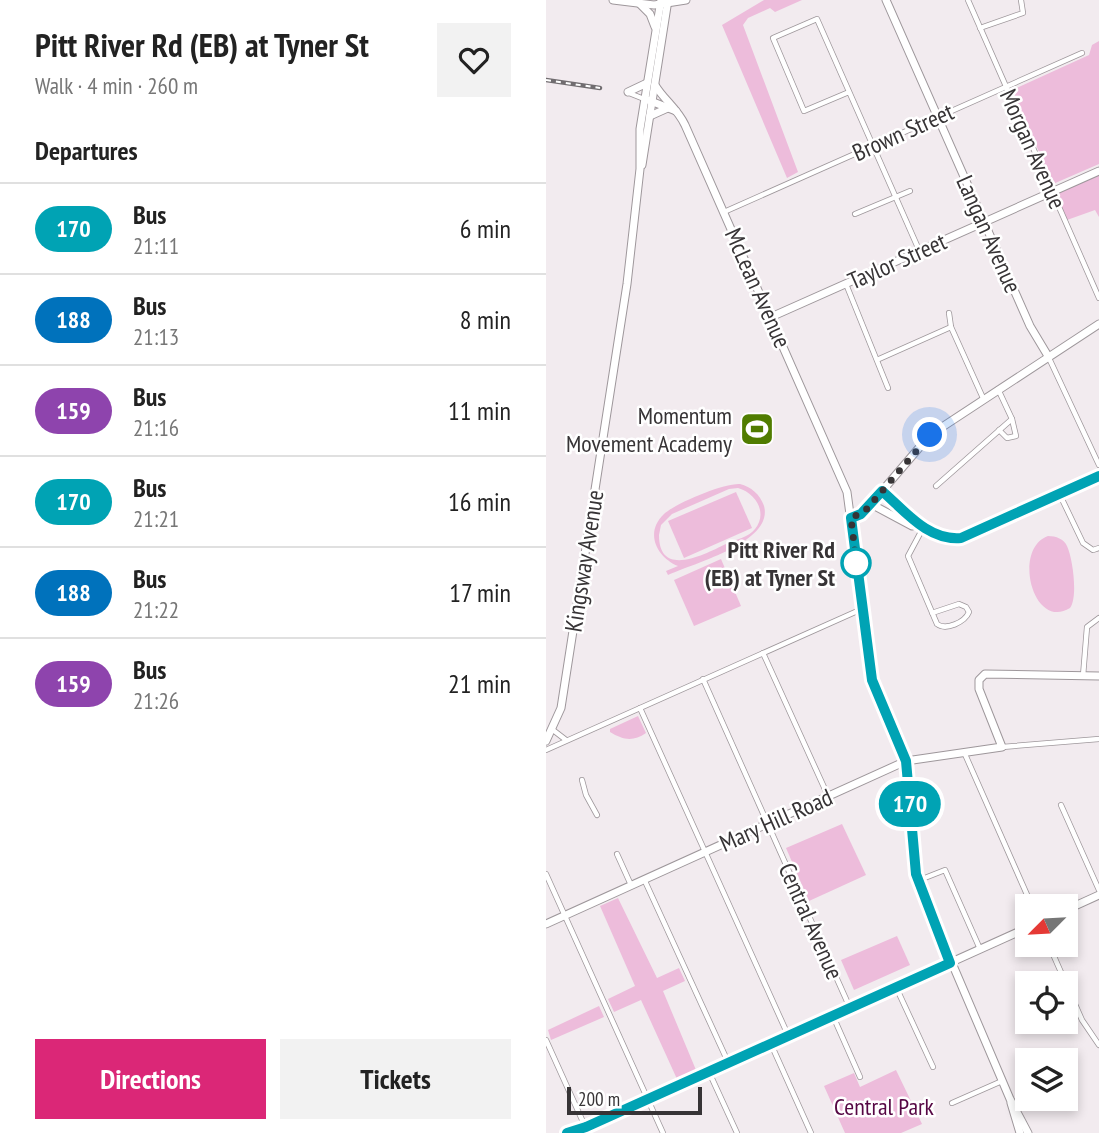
<!DOCTYPE html>
<html lang="en">
<head>
<meta charset="utf-8">
<style>
	body { margin:0; font-family:"PT Sans Narrow",sans-serif; background:#f2f2f2; color:#222; height:100vh; display:flex; flex-direction:column; font-size:26px; white-space:nowrap }
	* { box-sizing:border-box; margin:0 }
	p { font-size:23px; color:#767676 }
	.icon { flex:none; width:38px; height:38px; fill:none; stroke:currentColor; stroke-width:2; stroke-linecap:round; stroke-linejoin:round }
	.map { position:relative; flex:1; overflow:hidden }
	.sheet { display:flex; flex-direction:column; background:#fff; width:546px }
	.sheet>* { flex:none }
	.badge { padding:0 14px; border-radius:23px; font-size:24px; line-height:46px }
	.needle { width:46px; rotate:246deg }
	.fabs { position:absolute; left:469px; top:894px; display:grid; gap:14px }
	.fabs a { display:grid; place-items:center; width:63px; height:63px; border-radius:0px; background:#fff; box-shadow:0 4px 10px #0003; font-size:35px }
	.scale { position:absolute; left:21px; bottom:18px; width:135px; box-sizing:border-box; padding-left:7px; border:4px solid #373436; border-top:0; font-size:19px; line-height:24px; white-space:nowrap; color:#373436; -webkit-text-stroke:5px #fff; paint-order:stroke }
	.you { position:absolute; width:35px; height:35px; margin:-18px; border:5px solid #fff; border-radius:50%; background:#1a73e8; box-shadow:0 0 0 10px #1a73e833 }
	.map>.badge { position:absolute; translate:-50% -50%; box-shadow:0 0 0 4px #fff }
	h2 { padding:0 35px; font-size:26px; line-height:63px }
	.round { display:grid; place-items:center; flex:none; width:74px; height:74px; border-radius:0px; background:#f2f2f2 }
	.headline { display:flex; align-items:center; justify-content:space-between; height:119px; padding:0 35px }
	h1 { font-size:33px; font-weight:800; line-height:52px }
	.button { display:flex; gap:14px; margin-top:auto; padding:14px 35px }
	.button a { flex:1; height:80px; border-radius:0px; background:#db2777; color:#fff; font-size:28px; font-weight:800; line-height:80px; text-align:center }
	.button a+a { background:#f2f2f2; color:#222 }
	ul { padding:0; list-style:none }
	li { display:flex; align-items:center; gap:21px; height:91px; padding:0 35px; border-top:2px solid #e0e0e0 }
	li div { flex:1 }
	li b { display:block; font-size:26px }
	li em { font-style:normal }
	li .badge { min-width:77px; font-weight:700; text-align:center }
	main { display:flex; flex:1; min-height:0 }
	.map>svg:first-child { display:block }
</style>
</head>
<body>
<main>
<section class="sheet">
<div class="headline"><div><h1>Pitt River Rd (EB) at Tyner St</h1><p>Walk · 4 min · 260 m</p></div><a class="round"><svg class="icon" aria-label="heart" viewBox="0 0 24 24"><path d="M12 20l-8-8c-3-5 5-10 8-4 3-6 11-1 8 4z"/></svg></a></div>
<h2>Departures</h2>
<ul>
<li><span class="badge" style="background:#00a3b4;color:#fff">170</span><div><b>Bus</b><p>21:11</p></div><em>6 min</em></li>
<li><span class="badge" style="background:#0072bc;color:#fff">188</span><div><b>Bus</b><p>21:13</p></div><em>8 min</em></li>
<li><span class="badge" style="background:#8e44ad;color:#fff">159</span><div><b>Bus</b><p>21:16</p></div><em>11 min</em></li>
<li><span class="badge" style="background:#00a3b4;color:#fff">170</span><div><b>Bus</b><p>21:21</p></div><em>16 min</em></li>
<li><span class="badge" style="background:#0072bc;color:#fff">188</span><div><b>Bus</b><p>21:22</p></div><em>17 min</em></li>
<li><span class="badge" style="background:#8e44ad;color:#fff">159</span><div><b>Bus</b><p>21:26</p></div><em>21 min</em></li>
</ul>
<div class="button"><a>Directions</a><a>Tickets</a></div>
</section>
<div class="map">
<svg width="553" height="1133" viewBox="0 0 553 1133">
	<rect width="100%" height="100%" fill="#f2ebef"/>
	<g fill="#edbcdb" fill-rule="evenodd">
		<path d="M218,0H256L229,12L224,8L202,18L197,25L252,172L241,178L176,25Z"/>
		<path d="M553,41V164L507,184L466,90L543,55L546,45Z"/>
		<path d="M553,175V217L549,210L521,220L510,194Z"/>
		<path d="M194,484C205,487 214,494 218,506C228,542 148,563 122,575L120,571L132,566C111,557 98,533 118,514C130,503 178,483 194,484ZM192,488C210,493 222,513 209,529C203,537 189,540 180,544C159,554 113,579 113,535L115,525L126,514L183,489Z"/>
		<path d="M190,492L206,528L138,558L122,521Z"/>
		<path d="M502,536C510,536 518,539 521,546C527,559 532,598 524,608C487,631 466,549 502,536Z"/>
		<path d="M175,559L195,606L148,626L128,580Z"/>
		<path d="M92,716L100,733C87,742 77,740 64,732V729Z"/>
		<path d="M296,824L320,875L263,901L240,848Z"/>
		<path d="M72,898L111,978L133,968L139,981L117,991L150,1070L131,1079L95,1000L68,1012L62,999L89,986L54,906Z"/>
		<path d="M351,936L364,965L308,990L295,960Z"/>
		<path d="M53,1006L58,1017L5,1040L2,1030Z"/>
		<path d="M350,1070L376,1124L355,1133H299L278,1086L308,1073L314,1087Z"/>
	</g>
	<g fill="none" stroke-linecap="round" stroke-linejoin="round">
		<g stroke="#9e979b" stroke-width="6">
			<g id="street">
				<path d="M422,0L553,298"/>
				<path d="M434,28L477,13L475,0"/>
				<path d="M303,92L258,111L227,38L271,19L373,250"/>
				<path d="M83,93L98,99"/>
				<path d="M178,212L536,53"/>
				<path d="M309,214L364,191"/>
				<path d="M300,284L342,388"/>
				<path d="M403,313L405,327L437,398"/>
				<path d="M502,356L553,465"/>
				<path d="M333,359L405,327"/>
				<path d="M453,430L461,438L470,436L466,419"/>
				<path d="M390,486L466,419L452,389"/>
				<path d="M514,495L537,543L547,550L553,548"/>
				<path d="M377,528L362,556L391,624C400,631 419,622 423,612L420,607L413,604L386,613"/>
				<path d="M217,653L282,796"/>
				<path d="M537,676L541,627L553,618"/>
				<path d="M157,679L304,1008"/>
				<path d="M94,708L242,1035"/>
				<path d="M7,730L20,740"/>
				<path d="M456,747L553,739"/>
				<path d="M0,750L316,609"/>
				<path d="M418,752L486,906"/>
				<path d="M36,780L40,795L51,815"/>
				<path d="M515,805L553,890"/>
				<path d="M71,854L85,885"/>
				<path d="M0,874L117,1133"/>
				<path d="M98,879L182,1062"/>
				<path d="M371,881L399,870L434,949"/>
				<path d="M503,945L536,1020L553,1045"/>
				<path d="M350,987L387,1067"/>
				<path d="M287,1016L314,1077"/>
				<path d="M0,1040L42,1133"/>
				<path d="M225,1044L265,1133"/>
				<path d="M163,1072L191,1133"/>
				<path d="M406,1103L456,1081"/>
			</g>
		</g>
		<g stroke="#9e979b" stroke-width="9">
			<g id="secondary">
				<path d="M67,0L108,5L140,0"/>
				<path d="M340,0L484,326L502,356"/>
				<path d="M94,4L104,14L109,27"/>
				<path d="M109,85C118,100 131,108 139,125L301,492L326,679L360,761L371,881L464,1099L482,1133"/>
				<path d="M82,92L101,83"/>
				<path d="M102,100L130,111"/>
				<path d="M104,116L124,107"/>
				<path d="M96,165L122,0"/>
				<path d="M225,317L553,171"/>
				<path d="M336,491L377,528L392,535L409,538L439,529L553,476"/>
				<path d="M325,504L366,526L372,524"/>
				<path d="M305,518L319,511L384,435L553,324"/>
				<path d="M0,741L15,708L81,284L94,169V129L115,0"/>
				<path d="M520,910L553,895"/>
				<path d="M0,924L360,761L456,747L433,689V680L439,674L553,676"/>
				<path d="M465,1103L474,1133"/>
				<path d="M21,1133L40,1127L481,928"/>
			</g>
		</g>
		<use href="#street" stroke="#fff" stroke-width="4.5"/>
		<use href="#secondary" stroke="#fff" stroke-width="7"/>
		<g stroke="#716d70" stroke-width="4.5">
			<path id="rail" d="M0,80L54,88"/>
		</g>
		<use href="#rail" stroke="#fff" stroke-width="2" stroke-dasharray="5" stroke-linecap="butt"/>
	</g>
	<g fill="none" stroke-linecap="round" stroke-linejoin="round">
		<g stroke="#fff" stroke-width="16">
			<path id="line" d="M21,1133L40,1127L404,963L370,874L360,761L326,680L305,518L315,514L336,491C359,511 382,541 415,538L553,476"/>
		</g>
		<use href="#line" stroke="#00a3b4" stroke-width="10"/>
		<path stroke="#373436" stroke-width="7" stroke-dasharray="0 12.6" d="M310,563L311,569L305,518L319,511L384,435"/>
	</g>
	<defs>
		<g id="stadium-square" transform="scale(1.75)"><rect x="-9" y="-9" width="18" height="18" rx="4" fill="#507c00" stroke="#fff"/><path d="M0-5a6.5 5 0 1 0 0 10a6.5 5 0 1 0 0-10ZM-3.5-1.8h7v3.6h-7Z" fill="#fff"/></g>
	</defs>
	<g fill-rule="evenodd">
		<use href="#stadium-square" x="211" y="429"/>
	</g>
	<circle fill="#fff" stroke="#00a3b4" stroke-width="3.5" cx="310" cy="563" r="14"/>
	<g text-anchor="middle" dominant-baseline="central" stroke-width="5" stroke-linejoin="round" paint-order="stroke">
		<g font-size="24" fill="#373436" stroke="#fff">
			<text transform="translate(357 132) rotate(-24)">Brown Street</text>
			<text transform="translate(487 149) rotate(66)">Morgan Avenue</text>
			<text transform="translate(443 234) rotate(66)">Langan Avenue</text>
			<text transform="translate(351 261) rotate(-24)">Taylor Street</text>
			<text transform="translate(212 288) rotate(66)">McLean Avenue</text>
			<text transform="translate(38 561) rotate(-81)">Kingsway Avenue</text>
			<text transform="translate(230 820) rotate(-24)">Mary Hill Road</text>
			<text transform="translate(265 921) rotate(66)">Central Avenue</text>
		</g>
		<g font-size="24" fill="#373436" stroke="#fff" text-anchor="end">
			<text x="186" y="415">Momentum<tspan x="186" dy="28">Movement Academy</tspan></text>
		</g>
		<g font-size="24" font-weight="bold" fill="#373436" stroke="#fff" text-anchor="end">
			<text x="289" y="549">Pitt River Rd<tspan x="289" dy="28">(EB) at Tyner St</tspan></text>
		</g>
		<g font-size="24" fill="#560744" stroke="#fff">
			<text x="338" y="1106">Central Park</text>
		</g>
	</g>
</svg>
<div class="fabs">
<a><svg class="needle" viewBox="-14 -14 28 28"><path d="M0-13l5 13h-10z" fill="#e53935"/><path d="M0 13l5-13h-10z" fill="#767676"/></svg></a>
<a><svg class="icon" aria-label="locate" viewBox="0 0 24 24"><circle cx="12" cy="12" r="6"/><path d="M12 2v4M12 18v4M2 12h4M18 12h4"/></svg></a>
<a><svg class="icon" aria-label="layers" viewBox="0 0 24 24"><path d="M12 4l9 5-9 5-9-5zM3 14l9 5 9-5"/></svg></a>
</div>
<div class="scale">200 m</div>
<div class="you" style="left:384px;top:435px"></div>
<b class="badge" style="left:364px;top:804px;background:#00a3b4;color:#fff">170</b>
</div>
</main>
</body>
</html>
